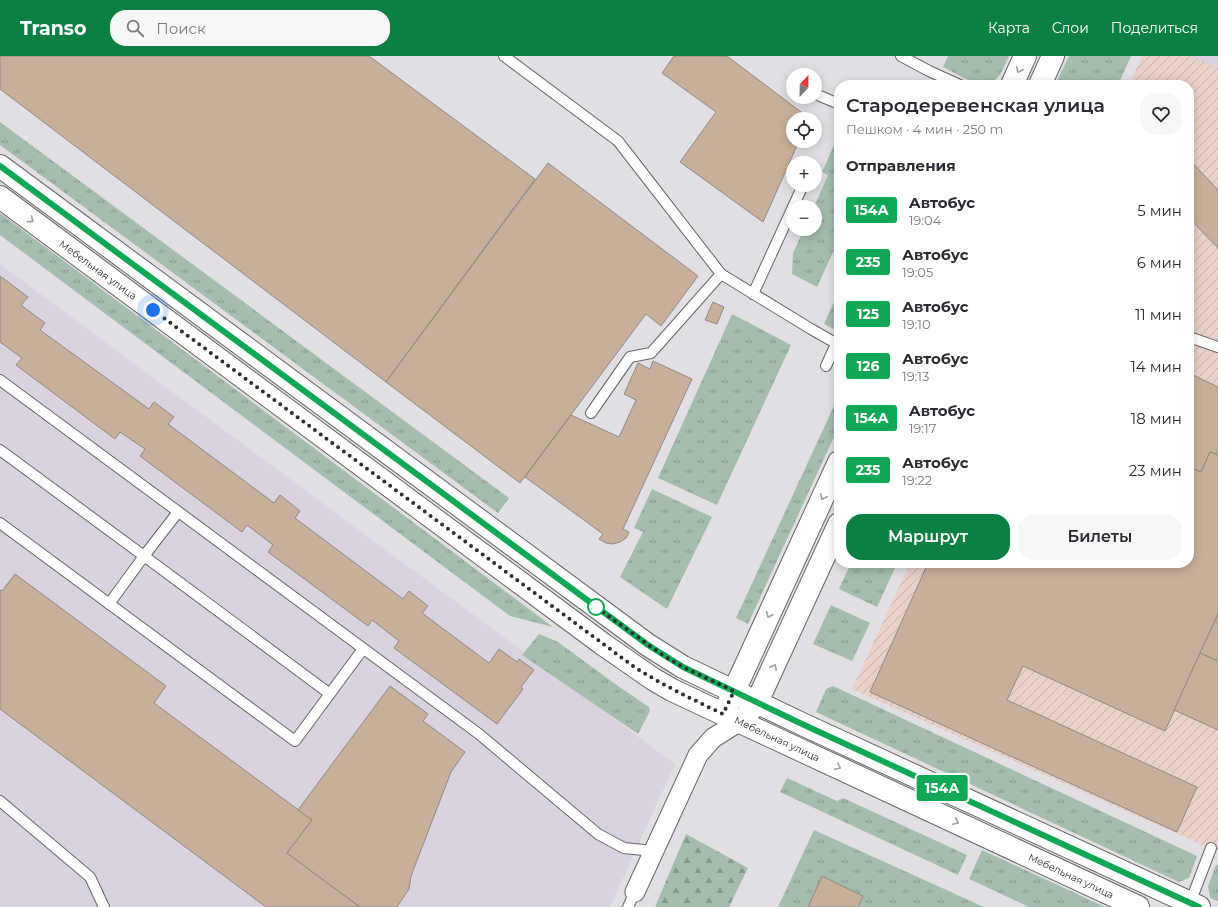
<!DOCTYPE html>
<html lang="ru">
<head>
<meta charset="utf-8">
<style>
	body { margin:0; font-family:Montserrat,sans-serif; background:#f7f7f7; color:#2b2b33; height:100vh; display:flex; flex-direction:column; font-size:15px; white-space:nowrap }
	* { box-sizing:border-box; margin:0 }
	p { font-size:13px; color:#7c7c81 }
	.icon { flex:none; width:22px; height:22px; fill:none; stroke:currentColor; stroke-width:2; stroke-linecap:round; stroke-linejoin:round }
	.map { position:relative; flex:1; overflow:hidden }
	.drawer { position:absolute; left:834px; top:24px; width:360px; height:488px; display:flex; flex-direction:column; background:#fff; border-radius:16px; box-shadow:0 2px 10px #0003 }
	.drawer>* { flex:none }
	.badge { padding:0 8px; border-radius:3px; font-size:14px; line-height:26px }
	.needle { width:26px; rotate:22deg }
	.buttons { position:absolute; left:786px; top:12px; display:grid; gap:8px }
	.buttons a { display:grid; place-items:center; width:36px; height:36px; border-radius:50%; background:#fff; box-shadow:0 2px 10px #0003; font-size:20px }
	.you { position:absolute; width:20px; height:20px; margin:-10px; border:3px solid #fff; border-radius:50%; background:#1a73e8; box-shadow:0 0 0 6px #1a73e833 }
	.map>.badge { position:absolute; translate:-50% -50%; box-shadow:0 0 0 2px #fff }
	h2 { padding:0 12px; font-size:15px; line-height:36px }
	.round { display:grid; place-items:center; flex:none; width:42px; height:42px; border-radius:16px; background:#f7f7f7 }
	.summary { display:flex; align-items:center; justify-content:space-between; height:68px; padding:0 12px }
	h1 { font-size:19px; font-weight:600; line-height:30px }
	.primary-button { display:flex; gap:8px; margin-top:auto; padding:8px 12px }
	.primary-button a { flex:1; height:46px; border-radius:16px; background:#0b8043; color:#fff; font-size:16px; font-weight:600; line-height:46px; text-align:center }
	.primary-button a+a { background:#f7f7f7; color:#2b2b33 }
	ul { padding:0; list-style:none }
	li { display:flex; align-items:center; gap:12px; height:52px; padding:0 12px }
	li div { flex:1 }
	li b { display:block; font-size:15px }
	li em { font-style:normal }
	li .badge { min-width:44px; font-weight:700; text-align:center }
	header { display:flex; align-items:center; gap:24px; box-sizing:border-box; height:56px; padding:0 20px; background:#0b8043; color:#fff }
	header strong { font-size:19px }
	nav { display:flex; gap:22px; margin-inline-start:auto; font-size:14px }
	.search { width:280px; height:36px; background:#f7f7f7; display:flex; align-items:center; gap:10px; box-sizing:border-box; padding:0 14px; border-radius:16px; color:#7c7c81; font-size:15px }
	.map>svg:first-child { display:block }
</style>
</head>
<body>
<header>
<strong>Transo</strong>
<div class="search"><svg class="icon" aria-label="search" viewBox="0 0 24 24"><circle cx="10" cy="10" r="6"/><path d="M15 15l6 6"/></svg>Поиск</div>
<nav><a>Карта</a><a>Слои</a><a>Поделиться</a></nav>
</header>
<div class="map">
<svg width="1218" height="851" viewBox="0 0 1218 851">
	<defs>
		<pattern id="industrial-furrows" width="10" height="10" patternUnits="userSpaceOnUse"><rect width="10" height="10" fill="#e9d0c8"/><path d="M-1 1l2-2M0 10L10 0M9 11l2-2" fill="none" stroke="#c8b3ac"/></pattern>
		<pattern id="grass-tufts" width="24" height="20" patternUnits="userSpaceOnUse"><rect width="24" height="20" fill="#a4bdad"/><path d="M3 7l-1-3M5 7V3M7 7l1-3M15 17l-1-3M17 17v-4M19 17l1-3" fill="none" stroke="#869a8d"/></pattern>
		<pattern id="forest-firs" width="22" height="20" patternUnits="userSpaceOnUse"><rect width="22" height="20" fill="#a4bdad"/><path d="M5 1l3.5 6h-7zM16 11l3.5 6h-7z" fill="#869a8d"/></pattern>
	</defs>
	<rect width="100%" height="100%" fill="#e2dfe4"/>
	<g fill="#dad3df">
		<path d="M1190,0H1218V12Z"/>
		<path d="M0,208L675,708L610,851H0Z"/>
	</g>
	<path fill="url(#industrial-furrows)" d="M1142,0H1190L1218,12V796L852,633L910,507H1189V29H1129Z"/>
	<g fill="url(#grass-tufts)">
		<path d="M948,0H1009C1006,6 1004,12 1001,17C987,40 960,19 943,11Z"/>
		<path d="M1069,0H1131L1118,29H1055Z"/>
		<path d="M0,66L509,442L498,457L0,89Z"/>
		<path d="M839,78V183L817,231L792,218L793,197L804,173H815V151H814L828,119L822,116Z"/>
		<path d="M0,157L553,571L510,560L0,179Z"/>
		<path d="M839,235V276L824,268Z"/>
		<path d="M732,258L791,289L717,449L658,422Z"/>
		<path d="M839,339V370L748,568L736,562Z"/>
		<path d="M652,433L712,461L667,553L620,521L643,476L634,472Z"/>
		<path d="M851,507H884L895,512L877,551L839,533Z"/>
		<path d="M831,549L870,567L852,605L813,588Z"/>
		<path d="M539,578L558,586L618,630L649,651L650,655L638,678L522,599Z"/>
		<path d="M833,630L1197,800L1189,822L1179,826L816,656L826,633Z"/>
		<path d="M787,722L837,745L843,742L967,799L958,819L780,736Z"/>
		<path d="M814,774L984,851H778Z"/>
		<path d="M982,794L1105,851H1029L969,823Z"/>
		<path d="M1216,809H1218V845L1210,842L1208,830Z"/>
	</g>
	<path fill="url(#forest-firs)" d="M686,778L748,812L729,851H655Z"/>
	<g fill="#c7af99" stroke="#8f8b87">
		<path d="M0,0H369L535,123L386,326L0,33Z"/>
		<path d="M674,0H727L809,62L793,63V85H799L763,166L680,106L716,56L662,17Z"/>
		<path d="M1189,103L1218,134V192L1189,162Z"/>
		<path d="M548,107L698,220L661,270L646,258L520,427L386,326Z"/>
		<path d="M0,220L28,241L21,249L45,267L40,274L149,353L154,346L174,361L168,368L274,447L280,439L300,455L295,462L403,543L409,535L428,550L422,557L489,607L499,593L517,606L519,603L534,614L521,631L523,633L497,668L394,592L399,585L372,564L368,570L268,496L273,489L247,469L242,476L140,400L145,393L120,376L115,383L16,309L22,302L0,286Z"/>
		<path d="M713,246L724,251L717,268L705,264Z"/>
		<path d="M653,305L692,323L623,473L629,476L626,482L620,486L613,488L606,487L599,483L603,478L525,421L571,359L619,381L636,344L624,338L638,307L650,313Z"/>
		<path d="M1189,317L1218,331V399L1210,396L1201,416L1189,411Z"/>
		<path d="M1210,396L1218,399V558L1165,675L1023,610L1007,644L1197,731L1177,776L870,636L928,507H1189V411L1201,416Z"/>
		<path d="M15,518L166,630L154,647L312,764L287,797L360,851H266L0,653V534L2,535Z"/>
		<path d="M1218,558V605L1200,597Z"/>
		<path d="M1200,597L1218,605V674L1174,654Z"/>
		<path d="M390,630L428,658L423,665L465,696L451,716L411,820L409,833L397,851H360L287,797L312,764L298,754Z"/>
		<path d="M822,820L863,840L858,851H808Z"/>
	</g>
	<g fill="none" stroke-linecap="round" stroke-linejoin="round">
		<g stroke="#676569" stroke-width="12">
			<g id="service">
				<path d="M504,0L618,85L721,218L811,273L839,289"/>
				<path d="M901,0L929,15L960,29"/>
				<path d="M820,40L839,48"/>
				<path d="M793,151L803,129"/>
				<path d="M753,238L793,151"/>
				<path d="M1189,281L1218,291"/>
				<path d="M826,310L836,288"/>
				<path d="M0,324L479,678L598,778L624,792L654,795"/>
				<path d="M591,357L630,301L651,297L721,218"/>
				<path d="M0,394L144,500L178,456"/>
				<path d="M0,467L295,685L363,593"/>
				<path d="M109,548L144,500L330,638"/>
				<path d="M0,745L90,821L104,851"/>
				<path d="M1190,847L1211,792"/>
				<path d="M628,851L635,836"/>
			</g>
		</g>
		<g stroke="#676569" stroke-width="21">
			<path id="minor" d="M635,836L698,699L713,682L740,665"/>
		</g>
		<g stroke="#676569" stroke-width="24">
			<g id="tertiary">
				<path d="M1012,29L1025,0"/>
				<path d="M1040,29L1053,0"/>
				<path d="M0,110L648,589L683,611L802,668L1199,851"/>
				<path d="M0,141L604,589L653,623L672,634L723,658L1138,851"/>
				<path d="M728,648L839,406"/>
				<path d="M748,657L757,646L839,468"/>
			</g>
		</g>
		<use href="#service" stroke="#fff" stroke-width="10"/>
		<use href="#minor" stroke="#fff" stroke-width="19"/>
		<use href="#tertiary" stroke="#fff" stroke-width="22"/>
	</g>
	<defs><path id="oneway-chevron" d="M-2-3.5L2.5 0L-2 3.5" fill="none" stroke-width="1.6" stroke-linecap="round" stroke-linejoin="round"/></defs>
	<g stroke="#a1a0a1">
		<use href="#oneway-chevron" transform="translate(1019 14) rotate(115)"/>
		<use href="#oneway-chevron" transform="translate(31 164) rotate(36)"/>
		<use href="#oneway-chevron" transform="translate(823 441) rotate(115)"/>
		<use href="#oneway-chevron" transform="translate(769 559) rotate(115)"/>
		<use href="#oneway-chevron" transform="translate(774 611) rotate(-65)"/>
		<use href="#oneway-chevron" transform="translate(838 711) rotate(25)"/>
		<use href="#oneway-chevron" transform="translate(956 766) rotate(25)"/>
	</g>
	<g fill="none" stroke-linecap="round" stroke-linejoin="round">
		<g stroke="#fff" stroke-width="9">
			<path id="line" d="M0,110L648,589L683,611L802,668L1199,851"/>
		</g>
		<use href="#line" stroke="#10a855" stroke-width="6"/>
		<path stroke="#2e2d2f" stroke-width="4" stroke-dasharray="0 7.2" d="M153,254L633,610C662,629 692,643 723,658L734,635L683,611L664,600L596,551"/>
	</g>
	<circle fill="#fff" stroke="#10a855" stroke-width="2" cx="596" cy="551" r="8"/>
	<g text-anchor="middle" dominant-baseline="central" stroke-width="4" stroke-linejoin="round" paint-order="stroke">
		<g font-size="10" fill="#2e2d2f" stroke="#fff">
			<text transform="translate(98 214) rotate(36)">Мебельная улица</text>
			<text transform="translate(777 683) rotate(25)">Мебельная улица</text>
			<text transform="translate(1071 820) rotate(25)">Мебельная улица</text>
		</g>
	</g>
</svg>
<div class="buttons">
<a><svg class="needle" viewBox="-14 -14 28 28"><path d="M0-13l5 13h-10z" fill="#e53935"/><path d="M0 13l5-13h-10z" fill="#7c7c81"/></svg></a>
<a><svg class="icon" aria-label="locate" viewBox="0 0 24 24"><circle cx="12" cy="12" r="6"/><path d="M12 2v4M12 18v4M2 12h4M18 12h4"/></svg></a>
<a>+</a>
<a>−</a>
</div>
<div class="you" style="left:153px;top:254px"></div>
<b class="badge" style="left:942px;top:732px;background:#10a855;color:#fff">154А</b>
<section class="drawer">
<div class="summary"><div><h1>Стародеревенская улица</h1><p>Пешком · 4 мин · 250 m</p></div><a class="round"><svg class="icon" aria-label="heart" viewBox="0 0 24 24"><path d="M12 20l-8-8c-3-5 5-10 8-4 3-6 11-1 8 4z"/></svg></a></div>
<h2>Отправления</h2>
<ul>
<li><span class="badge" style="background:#10a855;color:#fff">154А</span><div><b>Автобус</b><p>19:04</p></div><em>5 мин</em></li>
<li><span class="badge" style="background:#10a855;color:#fff">235</span><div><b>Автобус</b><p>19:05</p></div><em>6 мин</em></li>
<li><span class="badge" style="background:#10a855;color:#fff">125</span><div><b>Автобус</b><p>19:10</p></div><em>11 мин</em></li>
<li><span class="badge" style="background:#10a855;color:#fff">126</span><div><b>Автобус</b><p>19:13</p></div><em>14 мин</em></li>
<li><span class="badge" style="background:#10a855;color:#fff">154А</span><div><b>Автобус</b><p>19:17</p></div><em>18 мин</em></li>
<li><span class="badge" style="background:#10a855;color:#fff">235</span><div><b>Автобус</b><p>19:22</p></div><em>23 мин</em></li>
</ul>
<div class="primary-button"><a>Маршрут</a><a>Билеты</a></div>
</section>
</div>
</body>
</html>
